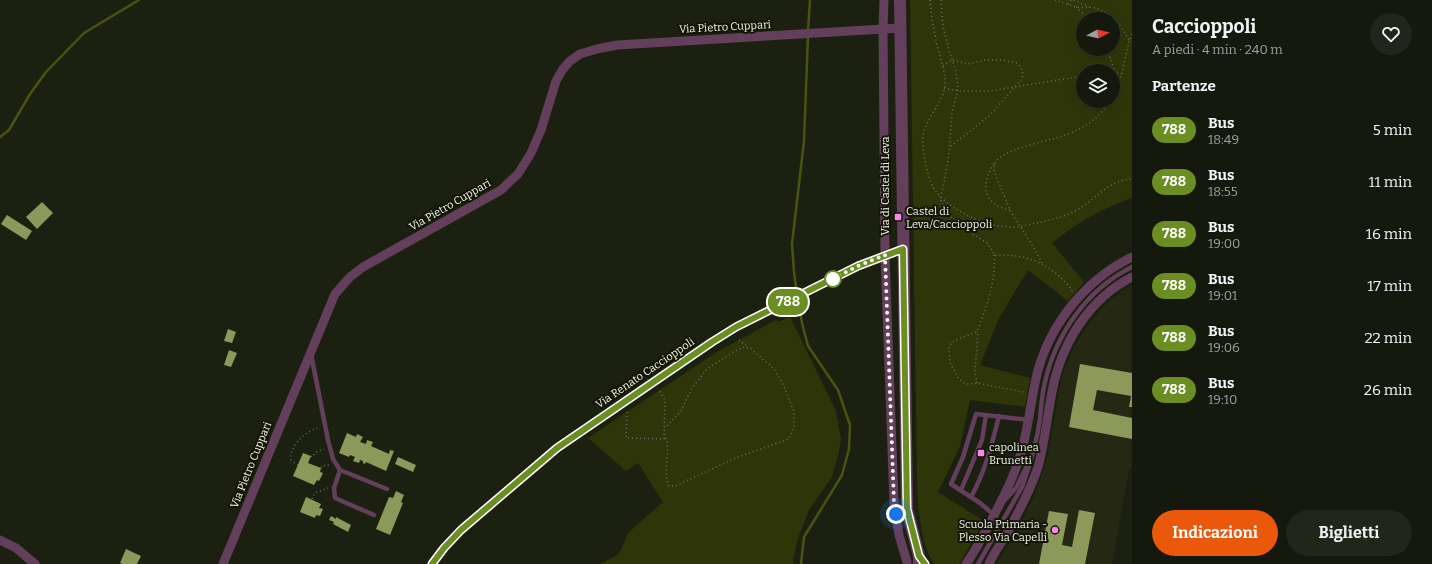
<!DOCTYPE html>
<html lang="it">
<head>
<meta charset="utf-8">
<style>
	body { margin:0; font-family:Bitter,serif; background:#22251a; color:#f1f3f6; height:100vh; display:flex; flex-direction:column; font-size:15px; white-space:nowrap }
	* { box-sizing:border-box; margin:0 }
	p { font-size:13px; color:#9da09d }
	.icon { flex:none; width:22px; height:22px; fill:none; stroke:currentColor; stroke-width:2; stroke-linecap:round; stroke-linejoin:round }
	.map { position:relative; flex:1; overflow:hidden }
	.side { display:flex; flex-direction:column; background:#15180c; width:300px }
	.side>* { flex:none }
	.badge { padding:0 8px; border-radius:13px; font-size:14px; line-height:26px }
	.needle { width:26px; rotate:83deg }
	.tools { position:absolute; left:1076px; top:12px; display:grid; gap:8px }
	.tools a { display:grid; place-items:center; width:44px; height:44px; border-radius:50%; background:#15180c; box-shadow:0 2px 10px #0003,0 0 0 1px #34372d; font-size:20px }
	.you { position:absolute; width:20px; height:20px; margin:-10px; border:3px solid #fff; border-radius:50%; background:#1a73e8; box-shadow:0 0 0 6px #1a73e833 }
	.map>.badge { position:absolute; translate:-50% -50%; box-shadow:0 0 0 2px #fff }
	h2 { padding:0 20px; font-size:15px; line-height:36px }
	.round { display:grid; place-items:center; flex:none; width:42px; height:42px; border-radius:21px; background:#22251a }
	.overview { display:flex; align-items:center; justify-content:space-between; height:68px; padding:0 20px }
	h1 { font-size:19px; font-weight:700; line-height:30px }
	.cta { display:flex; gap:8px; margin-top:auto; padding:8px 20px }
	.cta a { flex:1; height:46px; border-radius:24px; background:#ea580c; color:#fff; font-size:16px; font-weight:700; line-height:46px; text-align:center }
	.cta a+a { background:#22251a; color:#f1f3f6 }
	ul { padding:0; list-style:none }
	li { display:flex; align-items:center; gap:12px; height:52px; padding:0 20px }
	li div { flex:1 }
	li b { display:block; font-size:15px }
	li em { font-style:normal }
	li .badge { min-width:44px; font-weight:700; text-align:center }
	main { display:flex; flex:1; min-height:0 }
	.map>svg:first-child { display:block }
</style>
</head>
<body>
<main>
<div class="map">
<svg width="1132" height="564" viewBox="0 0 1132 564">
	<rect width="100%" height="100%" fill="#1c2010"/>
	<path fill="#252913" d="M1132,285V468H1130L1129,470L1112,564H997L1021,523L1036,492L1048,455L1062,376L1072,351L1085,329L1097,314L1109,301L1122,291Z"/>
	<g fill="#2e3609" fill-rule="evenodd">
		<path d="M910,0H1132V198C1103,208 1076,223 1052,243L1084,282L1068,301L1028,270L999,318L980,365L1030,378L1025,407L970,400L960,446L938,492L984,521L959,564H934C919,542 918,502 917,476ZM1083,19H1113V49H1083ZM1083,71H1113V101H1083Z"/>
		<path d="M790,317L836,411L841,439L838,456L832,477L809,510L798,538L793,560L794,564H600L619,554L628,533L663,502L638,463L626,471L588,438L717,352L776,320L778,322Z"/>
	</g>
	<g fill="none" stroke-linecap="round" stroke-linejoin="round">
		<g stroke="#495413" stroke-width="2.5">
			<path d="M808,31L810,0"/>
			<path d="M0,137L9,130L30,94L46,72L84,33L139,0"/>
			<path d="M797,294L794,272L792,244L804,141L808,36"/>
			<path d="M798,299L802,323L808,346L838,390L850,425L849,449L842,475L804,537L801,564"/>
		</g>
	</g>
	<g fill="#8c995a">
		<path d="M42,202L53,213L37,229L26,217Z"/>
		<path d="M7,215L32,231L26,240L1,224Z"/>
		<path d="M228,329L236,332L232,343L224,341Z"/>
		<path d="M229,350L237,353L231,367L224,365Z"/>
		<path d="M1080,364L1132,373V407H1129L1131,396L1097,390L1093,410L1132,418V439L1069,427Z"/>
		<path d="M347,433L356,437L357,434L363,437L360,442L366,444L367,440L373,442L371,446L389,454L390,450L394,451L386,471L366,462L365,464L363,463V461L360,460L359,463L353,461L355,457L350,455L349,457L339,453Z"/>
		<path d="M303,453L311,456L308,463L321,468L320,472L323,473L319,481L317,480L314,485L293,476Z"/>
		<path d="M398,457L416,465L413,472L395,464Z"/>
		<path d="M396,491L404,495L401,502L403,503L390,535L376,529L389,497L393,498Z"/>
		<path d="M306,497L321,504L319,508L323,509L320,516L316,515L315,518L300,512Z"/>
		<path d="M1079,510L1095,513L1085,564H1039L1049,511L1068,514L1062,545L1072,547Z"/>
		<path d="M331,516L336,519V517L351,525L348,532L333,524L334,522L329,520Z"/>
		<path d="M126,549L141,556L137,564H123L120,563Z"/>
	</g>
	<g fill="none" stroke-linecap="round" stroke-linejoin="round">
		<g stroke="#6e7164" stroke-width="1.5" stroke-dasharray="1 3" stroke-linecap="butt">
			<path d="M930,0C931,15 934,30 937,45C940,58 945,70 945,83C945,103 925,117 923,136C922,144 924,152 925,160C927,170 929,180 934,189C946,207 978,223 999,226C1010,228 1021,227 1032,224C1046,221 1062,218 1075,211C1096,200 1106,181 1132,179"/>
			<path d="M941,0L943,26L949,50L956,72L958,88L952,113L949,154L943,188L940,198L944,208L957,224L987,243L992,250L994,255C1021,254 1043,260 1062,279C1066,283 1070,286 1072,291"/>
			<path d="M1055,0C1062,2 1070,6 1077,7C1081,8 1085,7 1089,7C1110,9 1120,24 1129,40"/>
			<path d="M1074,0L1089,7"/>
			<path d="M1068,4L1071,0"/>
			<path d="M1076,7L1090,19"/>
			<path d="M1107,49L1115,72"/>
			<path d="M943,66L952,60L968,64L984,60H1002L1017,63C1022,68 1024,72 1022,79L990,115L950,147"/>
			<path d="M1113,72L1120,74"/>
			<path d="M944,88L960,91H989L1083,76"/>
			<path d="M1113,96C1124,77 1124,54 1132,34"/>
			<path d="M994,164C980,184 983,205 1010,210"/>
			<path d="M994,255C996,280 987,306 978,329L976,332L956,340L952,342L949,347L950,363L959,379L964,383L968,384L977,383L1024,392"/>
			<path d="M1042,263L1034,248L1010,210L994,171C994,167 994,163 997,160C1015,144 1053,142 1075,131C1089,125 1102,114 1110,101"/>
			<path d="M739,340L748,347"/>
			<path d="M977,383L975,371L978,331"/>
			<path d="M627,412L626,438L664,439L665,400L659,390"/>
			<path d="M664,434C673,450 661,469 669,486H675L738,457L789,439L794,427V412L784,386L774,369L750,348L744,347L735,351L707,369L692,388L681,411L665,428"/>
			<path d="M311,456L312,457L316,452L324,449"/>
			<path d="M298,465L291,460C289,445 306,431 320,427"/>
			<path d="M321,468L322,466L329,465"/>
			<path d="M312,499L315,493L328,488"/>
		</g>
		<g stroke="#633f5c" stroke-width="4.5">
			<path d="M311,354L328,440L333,459L340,470L387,489"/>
			<path d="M340,470L334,488L335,498L374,515"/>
			<path d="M961,490L982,440L986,415"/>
			<path d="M971,497C985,472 992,444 999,416"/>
			<path d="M1004,501L1016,488L1027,466"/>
			<path d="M994,515L980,503L951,484L963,457L976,414L1029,420"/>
			<path d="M978,564L1022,487C1030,465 1037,441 1040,419C1041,407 1042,394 1045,382C1056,334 1087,289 1132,267"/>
		</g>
		<g stroke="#633f5c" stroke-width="9">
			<path d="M884,0L883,29L885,255L894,503L899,535L907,562"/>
			<path d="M0,540L16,548L35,564"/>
			<path d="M223,564L335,294L350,277L363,267L501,190L518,174L531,153L541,130L556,81L563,69L570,61L580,54L597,49L617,45L900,28"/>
			<path d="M432,564L444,548L461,530L557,448L712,342L736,327L858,266L903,249"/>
			<path d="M966,564C976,550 984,534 992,519C1003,498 1014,477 1021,453C1029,426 1031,397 1038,370C1052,321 1087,279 1132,257"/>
			<path d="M989,564C993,554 1000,545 1006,535C1018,513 1030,491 1038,467C1045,442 1047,417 1052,392C1061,344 1088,300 1132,277"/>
		</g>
		<path stroke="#633f5c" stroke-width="12" d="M900,0L907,509L919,556V564"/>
	</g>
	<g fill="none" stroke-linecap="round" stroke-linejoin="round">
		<g stroke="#fff" stroke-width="9">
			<path id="line" d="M432,564L444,548L461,530L557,448L712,342L736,327L858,266L903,249L907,509L919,556L925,564"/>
		</g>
		<use href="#line" stroke="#6b8e23" stroke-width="6"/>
		<path stroke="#f2f5eb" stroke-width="4" stroke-dasharray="0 7.2" d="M833,279L858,266L885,255L894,503L896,514"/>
	</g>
	<g fill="#fa87e7" stroke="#131607" stroke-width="1.5">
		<rect x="894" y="213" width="8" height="8" rx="2"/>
		<rect x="977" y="449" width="8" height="8" rx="2"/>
		<circle cx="1055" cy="530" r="4"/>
	</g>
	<circle fill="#fff" stroke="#6b8e23" stroke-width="2" cx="833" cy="279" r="8"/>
	<g text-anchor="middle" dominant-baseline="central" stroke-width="4" stroke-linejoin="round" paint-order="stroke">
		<g font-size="11" fill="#f2f5eb" stroke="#131607">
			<text transform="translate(725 27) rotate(-3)">Via Pietro Cuppari</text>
			<text transform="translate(885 186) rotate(-90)">Via di Castel di Leva</text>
			<text transform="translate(450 205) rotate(-30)">Via Pietro Cuppari</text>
			<text transform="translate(645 373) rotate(-34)">Via Renato Caccioppoli</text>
			<text transform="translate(251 465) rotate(-68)">Via Pietro Cuppari</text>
		</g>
		<g font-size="11" fill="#f2f5eb" stroke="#131607" text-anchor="start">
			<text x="906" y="211">Castel di<tspan x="906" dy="13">Leva/Caccioppoli</tspan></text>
			<text x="989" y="447">capolinea<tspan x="989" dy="13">Brunetti</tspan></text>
			<text x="1047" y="524" text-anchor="end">Scuola Primaria -<tspan x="1047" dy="13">Plesso Via Capelli</tspan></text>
		</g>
	</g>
</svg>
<div class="tools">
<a><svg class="needle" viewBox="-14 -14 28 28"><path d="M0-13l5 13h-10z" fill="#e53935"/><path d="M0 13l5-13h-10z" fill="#9da09d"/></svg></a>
<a><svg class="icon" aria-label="layers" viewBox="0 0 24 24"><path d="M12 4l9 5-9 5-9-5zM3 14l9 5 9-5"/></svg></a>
</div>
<div class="you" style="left:896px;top:514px"></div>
<b class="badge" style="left:788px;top:302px;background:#6b8e23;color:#fff">788</b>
</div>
<section class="side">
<div class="overview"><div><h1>Caccioppoli</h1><p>A piedi · 4 min · 240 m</p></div><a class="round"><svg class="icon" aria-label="heart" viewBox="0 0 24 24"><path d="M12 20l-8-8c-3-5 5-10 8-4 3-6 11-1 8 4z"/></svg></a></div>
<h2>Partenze</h2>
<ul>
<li><span class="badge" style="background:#6b8e23;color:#fff">788</span><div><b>Bus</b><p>18:49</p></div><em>5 min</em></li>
<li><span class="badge" style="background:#6b8e23;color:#fff">788</span><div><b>Bus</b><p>18:55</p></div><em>11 min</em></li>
<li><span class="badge" style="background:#6b8e23;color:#fff">788</span><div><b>Bus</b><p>19:00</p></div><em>16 min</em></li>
<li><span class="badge" style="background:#6b8e23;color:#fff">788</span><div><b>Bus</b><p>19:01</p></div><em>17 min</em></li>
<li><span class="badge" style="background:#6b8e23;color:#fff">788</span><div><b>Bus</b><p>19:06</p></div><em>22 min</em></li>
<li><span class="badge" style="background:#6b8e23;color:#fff">788</span><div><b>Bus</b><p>19:10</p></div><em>26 min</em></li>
</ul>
<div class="cta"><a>Indicazioni</a><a>Biglietti</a></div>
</section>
</main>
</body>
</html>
